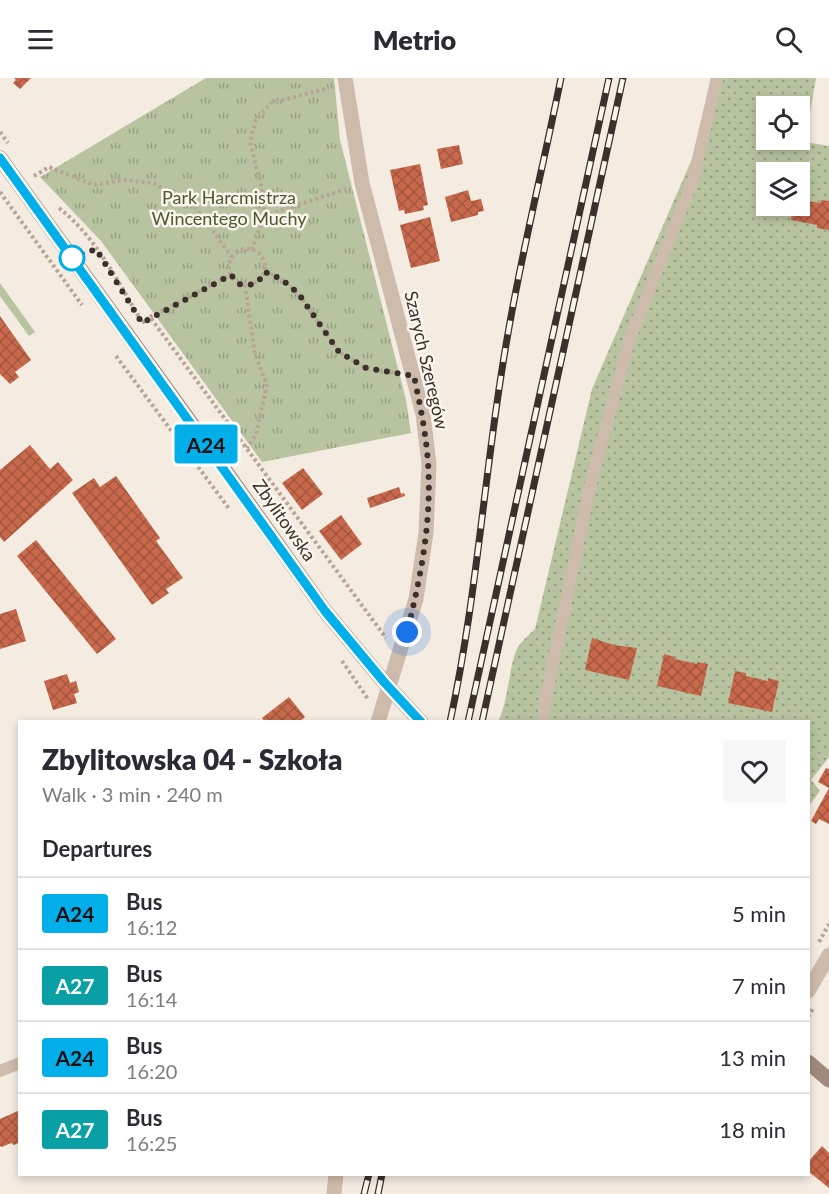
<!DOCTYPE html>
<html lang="en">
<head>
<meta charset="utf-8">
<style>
	body { margin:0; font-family:Lato,sans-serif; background:#f7f7f7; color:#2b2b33; height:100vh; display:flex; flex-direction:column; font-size:22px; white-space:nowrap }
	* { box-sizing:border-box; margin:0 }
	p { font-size:20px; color:#7c7c81 }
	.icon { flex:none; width:33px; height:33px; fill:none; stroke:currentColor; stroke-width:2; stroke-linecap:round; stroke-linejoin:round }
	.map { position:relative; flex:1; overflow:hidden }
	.details { position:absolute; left:18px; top:642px; width:792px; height:456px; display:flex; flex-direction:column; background:#fff; border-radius:0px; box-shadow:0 3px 9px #0003 }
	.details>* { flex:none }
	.badge { padding:0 12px; border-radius:4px; font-size:21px; line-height:39px }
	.fabs { position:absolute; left:756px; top:18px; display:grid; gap:12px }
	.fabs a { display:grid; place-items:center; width:54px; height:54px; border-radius:0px; background:#fff; box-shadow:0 3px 9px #0003; font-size:30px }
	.you { position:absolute; width:30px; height:30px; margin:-15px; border:4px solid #fff; border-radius:50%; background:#1a73e8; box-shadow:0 0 0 9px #1a73e833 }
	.map>.badge { position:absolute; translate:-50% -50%; box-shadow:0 0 0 3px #fff }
	h2 { padding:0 24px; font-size:22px; line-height:54px }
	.round { display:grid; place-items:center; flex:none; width:63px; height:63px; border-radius:0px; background:#f7f7f7 }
	.head { display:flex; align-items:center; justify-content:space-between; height:102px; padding:0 24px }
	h1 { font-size:28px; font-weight:800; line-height:45px }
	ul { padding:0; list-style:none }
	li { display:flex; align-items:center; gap:18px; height:72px; padding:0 24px; border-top:2px solid #e1e1e2 }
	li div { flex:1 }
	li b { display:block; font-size:22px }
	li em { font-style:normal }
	li .badge { min-width:66px; font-weight:700; text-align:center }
	header { display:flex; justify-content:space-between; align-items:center; height:78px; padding:0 24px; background:#fff; font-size:27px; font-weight:800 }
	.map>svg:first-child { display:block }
</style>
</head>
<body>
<header><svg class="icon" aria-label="menu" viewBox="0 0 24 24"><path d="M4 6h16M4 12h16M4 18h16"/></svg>Metrio<svg class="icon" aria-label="search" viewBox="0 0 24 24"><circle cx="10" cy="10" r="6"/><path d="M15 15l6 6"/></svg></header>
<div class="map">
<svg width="829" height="1116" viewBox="0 0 829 1116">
	<defs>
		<pattern id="grass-dots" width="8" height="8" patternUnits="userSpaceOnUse" patternTransform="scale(1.5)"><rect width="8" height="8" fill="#b8c4a0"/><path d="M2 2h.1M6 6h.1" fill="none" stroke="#97a083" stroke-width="1.8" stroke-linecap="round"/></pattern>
		<pattern id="park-tufts" width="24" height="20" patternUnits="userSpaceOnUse" patternTransform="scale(1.5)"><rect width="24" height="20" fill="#b8c4a0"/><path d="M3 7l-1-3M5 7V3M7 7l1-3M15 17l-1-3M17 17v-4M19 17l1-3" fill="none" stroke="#97a083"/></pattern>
		<pattern id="building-cross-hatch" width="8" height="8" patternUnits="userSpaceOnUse" patternTransform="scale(1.5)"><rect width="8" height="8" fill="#c8694b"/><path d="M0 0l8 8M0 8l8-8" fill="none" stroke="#a4573f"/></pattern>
	</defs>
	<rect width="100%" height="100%" fill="#f4ebe1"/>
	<path fill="url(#grass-dots)" fill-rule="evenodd" d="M723,0H816L805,64L829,68V679L811,702L820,713L809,728L808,644H498C509,620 508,594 516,573C520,564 528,558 535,551L592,311L718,21ZM766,28H800V62H766ZM766,94H800V128H766Z"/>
	<path fill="url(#park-tufts)" d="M206,0H334L340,62L406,322L411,355L262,384L101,163L40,99Z"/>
	<path fill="#b8c4a0" d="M0,205L35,254L29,258L0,218Z"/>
	<g fill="url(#building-cross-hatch)">
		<path d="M14,0H31L20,11L13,5L16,2Z"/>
		<path d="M459,67L463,86L441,91L437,71Z"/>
		<path d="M420,86L428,127L423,128L424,132L405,136L404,132L399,133L390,92Z"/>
		<path d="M468,112L471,123L481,121L484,133L478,134V137L451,144L445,119Z"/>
		<path d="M800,122L821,125V122L829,123V152L817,150V147L791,142L793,128H800Z"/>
		<path d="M430,139L440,183L411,190L400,147Z"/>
		<path d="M0,238L31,282L15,294L19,299L10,306L0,296Z"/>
		<path d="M30,367L50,391L58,384L73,402L4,464L0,459V392Z"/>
		<path d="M303,390L323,416L302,432L282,405Z"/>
		<path d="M116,398L160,460L156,463L183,500L166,511L169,515L152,527L72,415L94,400L100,409Z"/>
		<path d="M399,409L401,416L404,415L405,418L370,430L367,420Z"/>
		<path d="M341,437L362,466L341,482L319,453Z"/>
		<path d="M36,462L116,561L97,576L17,478Z"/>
		<path d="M16,531L26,563L0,571V536Z"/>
		<path d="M592,560L614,567L637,570L629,602L585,592Z"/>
		<path d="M664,576L675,579V581L697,586V584L708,586L701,618L657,608Z"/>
		<path d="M735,593L746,595V598L768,603V600L779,603L772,634L728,625Z"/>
		<path d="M67,596L70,605L76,603L79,614L74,616L77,625L53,632L44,603Z"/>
		<path d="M289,619L305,639L299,644H265L262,640Z"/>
		<path d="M826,690L829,691V746L819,741L816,746L811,743L829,710L818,704Z"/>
		<path d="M20,1032V1064L14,1067L11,1065L2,1069L0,1068V1041Z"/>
		<path d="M822,1068L829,1075V1110L808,1093V1084Z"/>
	</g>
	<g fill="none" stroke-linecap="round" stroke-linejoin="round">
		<g stroke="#b9a596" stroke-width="4" stroke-dasharray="3 3" stroke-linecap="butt">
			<path d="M0,54L8,65"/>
			<path d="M34,98L49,89L94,107L124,102L153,105L192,125L232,179"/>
			<path d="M0,114L82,227"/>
			<path d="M59,130C96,159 118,204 142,244"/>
			<path d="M264,138L346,111"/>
			<circle cx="247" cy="189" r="18"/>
			<path d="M252,172L264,138L263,115L250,64L256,42L271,25L329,10"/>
			<path d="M265,193L281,201L298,215L339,274L366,290L395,295"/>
			<path d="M245,207L255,276L267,307L256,357L247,370"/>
			<path d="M150,239L230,197"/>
			<path d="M142,245L150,239L386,560"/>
			<path d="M116,278L230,432"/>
			<path d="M342,583L368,621"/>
			<path d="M819,864L829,846"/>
			<path d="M808,939L814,929"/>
		</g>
		<g stroke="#cdbbac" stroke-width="12">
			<path d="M543,644L545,623L590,408L629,263L693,102L717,0"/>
			<path d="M0,993L20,985"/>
		</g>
		<g stroke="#cdbbac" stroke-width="15">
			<path d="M345,0L362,105L423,336L429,386L426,455L416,521L378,644"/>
			<path d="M808,913L829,877"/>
			<path d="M334,1116L336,1096"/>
		</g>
		<g stroke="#a18a7d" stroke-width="15">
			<path d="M0,80L222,388"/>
			<path d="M808,984L829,1002"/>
		</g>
		<g stroke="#3b302b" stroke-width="7">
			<g id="rail">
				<path d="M450,644C475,529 483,413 501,298C516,198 541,99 561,0"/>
				<path d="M468,644L609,0"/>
				<path d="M482,644L623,0"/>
				<path d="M364,1116L369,1096"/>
				<path d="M378,1116L382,1096"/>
			</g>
		</g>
		<use href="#rail" stroke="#fbf5ee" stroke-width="4.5" stroke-dasharray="14" stroke-linecap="butt"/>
		<path stroke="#a18a7d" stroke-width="15" d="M222,388L325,533L384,604L421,644"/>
	</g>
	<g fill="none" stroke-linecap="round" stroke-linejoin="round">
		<g stroke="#fff" stroke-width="14">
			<path id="line" d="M0,80L325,533L384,604L421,644"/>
		</g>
		<use href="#line" stroke="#03afe9" stroke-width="9"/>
		<path stroke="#3b302b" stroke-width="6" stroke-dasharray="0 10.8" d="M72,180L96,171L142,245L231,197L239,206C252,209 259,205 265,194L281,201L298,215L339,274L366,290L414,298C420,327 426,355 428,385C432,441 421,499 407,554"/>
	</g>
	<circle fill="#fff" stroke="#03afe9" stroke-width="3" cx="72" cy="180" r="12"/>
	<g text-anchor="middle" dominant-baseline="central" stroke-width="5" stroke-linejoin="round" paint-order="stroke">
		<g font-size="18" fill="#4a5a2e" stroke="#fbf5ee">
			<text x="229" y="119">Park Harcmistrza<tspan x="229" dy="21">Wincentego Muchy</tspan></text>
		</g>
		<g font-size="18" fill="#3b302b" stroke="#fbf5ee">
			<text transform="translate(427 282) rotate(77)">Szarych Szeregów</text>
			<text transform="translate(285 442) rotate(55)">Zbylitowska</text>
		</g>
	</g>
</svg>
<div class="fabs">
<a><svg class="icon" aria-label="locate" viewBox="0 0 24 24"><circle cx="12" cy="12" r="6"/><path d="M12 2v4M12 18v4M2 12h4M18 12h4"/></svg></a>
<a><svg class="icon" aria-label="layers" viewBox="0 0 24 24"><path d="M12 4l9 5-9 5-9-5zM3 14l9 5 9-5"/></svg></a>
</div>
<div class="you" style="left:407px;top:554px"></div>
<b class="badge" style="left:206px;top:366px;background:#03afe9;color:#111">A24</b>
<section class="details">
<div class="head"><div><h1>Zbylitowska 04 - Szkoła</h1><p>Walk · 3 min · 240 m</p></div><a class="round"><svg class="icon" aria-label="heart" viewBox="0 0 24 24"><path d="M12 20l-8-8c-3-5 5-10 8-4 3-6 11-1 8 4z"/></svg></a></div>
<h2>Departures</h2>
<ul>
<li><span class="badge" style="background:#03afe9;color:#111">A24</span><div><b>Bus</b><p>16:12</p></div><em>5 min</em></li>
<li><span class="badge" style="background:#08a0a4;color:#fff">A27</span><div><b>Bus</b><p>16:14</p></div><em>7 min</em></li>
<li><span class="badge" style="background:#03afe9;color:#111">A24</span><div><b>Bus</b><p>16:20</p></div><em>13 min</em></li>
<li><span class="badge" style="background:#08a0a4;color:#fff">A27</span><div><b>Bus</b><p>16:25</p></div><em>18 min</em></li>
</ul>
</section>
</div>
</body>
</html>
